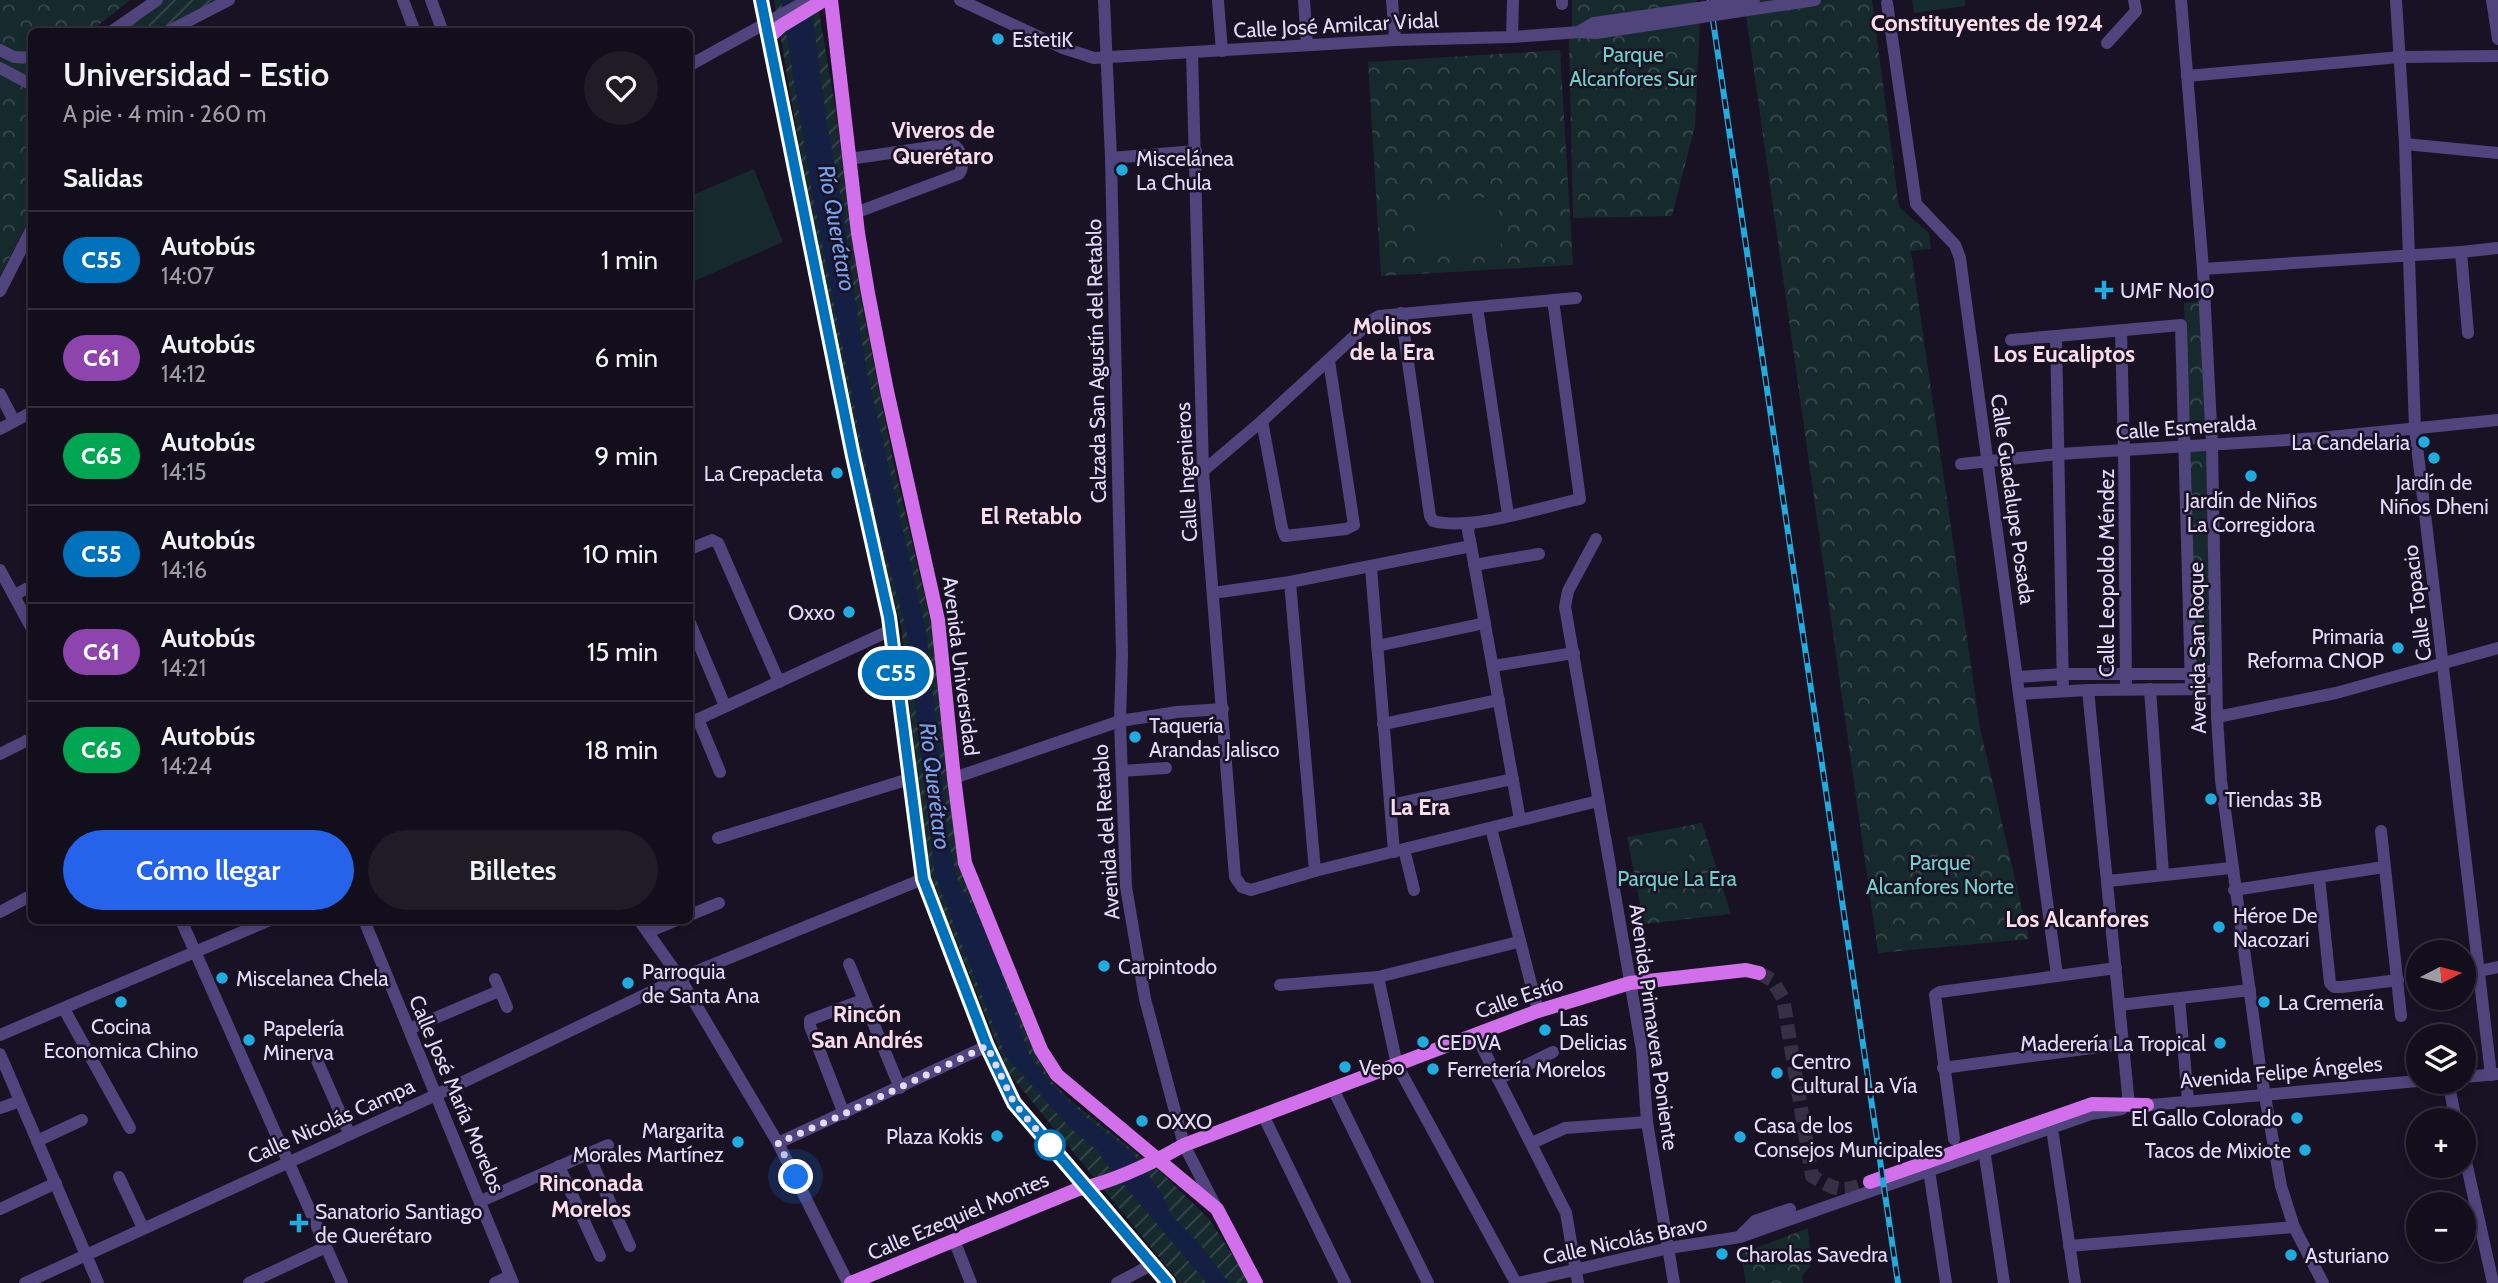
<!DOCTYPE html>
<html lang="es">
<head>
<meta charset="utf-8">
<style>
	body { margin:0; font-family:Cabin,sans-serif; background:#1f1c28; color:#f1f3f6; height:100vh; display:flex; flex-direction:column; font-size:26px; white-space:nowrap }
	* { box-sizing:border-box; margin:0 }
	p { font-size:23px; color:#9c9ca3 }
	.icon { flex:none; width:38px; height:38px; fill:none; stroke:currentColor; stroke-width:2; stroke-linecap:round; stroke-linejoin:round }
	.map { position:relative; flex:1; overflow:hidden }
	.details { position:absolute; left:28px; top:28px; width:665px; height:896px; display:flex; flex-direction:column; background:#120e1b; border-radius:10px; box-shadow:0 4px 10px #0003,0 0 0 2px #312e3a }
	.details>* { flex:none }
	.badge { padding:0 14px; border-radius:23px; font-size:24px; line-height:46px }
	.needle { width:46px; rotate:84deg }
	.buttons { position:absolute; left:2406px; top:940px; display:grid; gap:14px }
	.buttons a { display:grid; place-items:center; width:70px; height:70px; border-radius:50%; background:#120e1b; box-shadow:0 4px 10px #0003,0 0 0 2px #312e3a; font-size:35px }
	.you { position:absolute; width:35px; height:35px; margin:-18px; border:5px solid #fff; border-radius:50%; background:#1a73e8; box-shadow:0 0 0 10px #1a73e833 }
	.map>.badge { position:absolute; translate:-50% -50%; box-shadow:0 0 0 4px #fff }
	h2 { padding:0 35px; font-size:26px; line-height:63px }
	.round { display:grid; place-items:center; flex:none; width:74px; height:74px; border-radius:37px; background:#1f1c28 }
	.summary { display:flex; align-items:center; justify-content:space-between; height:119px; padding:0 35px }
	h1 { font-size:33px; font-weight:600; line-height:52px }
	.primary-button { display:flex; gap:14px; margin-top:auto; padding:14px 35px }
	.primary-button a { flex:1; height:80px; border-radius:42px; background:#2563eb; color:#fff; font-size:28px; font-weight:600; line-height:80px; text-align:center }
	.primary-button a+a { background:#1f1c28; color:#f1f3f6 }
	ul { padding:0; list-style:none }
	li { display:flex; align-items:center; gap:21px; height:98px; padding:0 35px; border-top:2px solid #312e3a }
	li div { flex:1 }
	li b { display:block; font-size:26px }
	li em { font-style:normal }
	li .badge { min-width:77px; font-weight:700; text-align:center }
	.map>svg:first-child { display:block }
</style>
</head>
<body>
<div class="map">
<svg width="2498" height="1283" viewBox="0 0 2498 1283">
	<defs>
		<pattern id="park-crowns" width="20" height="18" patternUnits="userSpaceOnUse" patternTransform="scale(1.75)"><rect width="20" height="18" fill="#162a2d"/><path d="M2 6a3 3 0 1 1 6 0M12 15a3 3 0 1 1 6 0" fill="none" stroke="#38484c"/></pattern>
		<pattern id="garden-furrows" width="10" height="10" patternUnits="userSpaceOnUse" patternTransform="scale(1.75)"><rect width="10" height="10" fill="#162a2d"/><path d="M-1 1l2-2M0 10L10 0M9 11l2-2" fill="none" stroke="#38484c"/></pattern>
	</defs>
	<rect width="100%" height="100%" fill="#181224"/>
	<g fill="url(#park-crowns)">
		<path d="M0,0H130L91,31L32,32L31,215L0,277Z"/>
		<path d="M1572,0H1697L1700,21L1695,126L1672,216L1573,218L1569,42L1572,32Z"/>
		<path d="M1744,0H1872L1899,207L1929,233L1931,249L1911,251L1980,728L2029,939L1878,953Z"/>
		<path d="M1560,50L1573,265L1381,276L1368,62Z"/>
		<path d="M2200,301L2208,434L2189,435L2184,303Z"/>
		<path d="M2190,446H2210L2211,664L2193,665Z"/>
		<path d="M1702,823L1731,914L1644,924L1627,837Z"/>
		<path d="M1808,1228L1811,1265L1802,1276L1803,1283H1746L1741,1254Z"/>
	</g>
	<g fill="url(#garden-furrows)">
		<path d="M157,0H220L167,31L111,32Z"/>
		<path d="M774,0H817L835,106L860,294L894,465L934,636L946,775L960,866L1033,1050L1050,1079L1069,1099L1164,1175L1209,1219L1251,1283H1180L1008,1072L927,868L901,625L876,541L816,242Z"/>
	</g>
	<g fill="#162a2d">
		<path d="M1912,0H1965V6L1914,13Z"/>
		<path d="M754,169L783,242L690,283V196Z"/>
		<path d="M1498,197L1501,247L1420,252L1417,202Z"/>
		<path d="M1644,843L1690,847L1687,873L1642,869Z"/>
	</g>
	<path fill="#151f44" d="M781,0H807L814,27L826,118L844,215L853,286L866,367L926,631L949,844L958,882L979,918L994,953L1029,1054L1051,1084L1086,1117L1132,1152L1162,1194L1172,1216L1198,1242L1229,1283H1207L1107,1165L1097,1150L1069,1127L1006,1057L935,876L906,628L878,527L812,192Z"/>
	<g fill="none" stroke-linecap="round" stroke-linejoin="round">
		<path stroke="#363044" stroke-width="14" stroke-dasharray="14 7" stroke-linecap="butt" d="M1759,973L1772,980L1783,998L1812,1176C1837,1191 1842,1193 1870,1182"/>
		<g stroke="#4f447c" stroke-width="12">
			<path d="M403,0L415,32"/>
			<path d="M431,0L443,32"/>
			<path d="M960,0L1063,48L1094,58L1395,40L1512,37L1580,32"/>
			<path d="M1104,0L1111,158L1122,655L1120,721L1126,887L1145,999L1184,1145L1215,1205"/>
			<path d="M1304,0L1307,45"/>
			<path d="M1392,0L1395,40"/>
			<path d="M2181,0L2203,269L2212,444L2217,717L2221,780L2261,1074L2281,1186L2294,1227L2323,1283"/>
			<path d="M2396,0L2405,144L2415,429L2491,1075"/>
			<path d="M2492,0L2498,39"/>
			<path d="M1218,1L1222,51"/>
			<path d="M1887,3L1916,204L1955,245L1960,258L2057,975"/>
			<path d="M1562,4V0"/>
			<path d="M111,32L157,0"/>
			<path d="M167,32L229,0"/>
			<path d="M1512,37L1513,0"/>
			<path d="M2107,43L2136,11L2134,0"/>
			<path d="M0,50L14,57L32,58"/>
			<path d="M1192,52L1203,471L1235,877L1242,887L1251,890L1315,871L1598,801"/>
			<path d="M690,65L808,0"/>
			<path d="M0,68L32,85"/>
			<path d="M2187,76L2400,57L2498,56"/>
			<path d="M2405,144L2498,153"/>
			<path d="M1111,158L1196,151"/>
			<path d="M849,159L952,144C962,148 965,166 959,174L855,213"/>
			<path d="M2461,252L2468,333"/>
			<path d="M2203,269L2461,252L2498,248"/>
			<path d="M0,291L32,228"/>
			<path d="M1477,307L1508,515"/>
			<path d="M1401,313L1430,516L1433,521C1473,531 1537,508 1580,499L1553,300"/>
			<path d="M2121,331L2124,451L2126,689"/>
			<path d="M2056,336L2063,691"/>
			<path d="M2011,340L2181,325L2191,688"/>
			<path d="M0,394L14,421"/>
			<path d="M1262,421L1282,528L1285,536L1346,529L1354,525L1329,361"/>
			<path d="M0,429L32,412"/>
			<path d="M1961,464L2059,454L2320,438L2498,420"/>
			<path d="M1203,471L1262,421L1372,320L1379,316L1576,298"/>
			<path d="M1470,524L1468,531L1471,546L1520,820"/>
			<path d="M1596,539L1568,591L1565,607L1642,1050L1647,1122L1674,1283"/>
			<path d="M690,549L712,540L718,543L779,682"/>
			<path d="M1474,565L1539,554"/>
			<path d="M1371,568L1394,852"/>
			<path d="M0,570L32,629"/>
			<path d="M1290,582L1315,871"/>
			<path d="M1213,593L1290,582L1471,546"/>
			<path d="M14,595L32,586"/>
			<path d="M690,623L725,706"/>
			<path d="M1377,646L1485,623"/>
			<path d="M1493,666L1574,653"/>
			<path d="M2017,677L2064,674H2191L2216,670"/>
			<path d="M2150,689L2163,874"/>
			<path d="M2088,690L2129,1105"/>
			<path d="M2019,694L2088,690L2216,689"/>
			<path d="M2217,717L2336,693L2498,648"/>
			<path d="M698,719L720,772"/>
			<path d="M690,723L891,630"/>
			<path d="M1383,724L1499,700"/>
			<path d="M0,754L32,738"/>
			<path d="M1122,771L1166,768"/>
			<path d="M954,778L1120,721L1177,712L1223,709"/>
			<path d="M1390,805L1513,779"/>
			<path d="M1491,828L1538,1011"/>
			<path d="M2381,831L2401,1016"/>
			<path d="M718,838L909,779"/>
			<path d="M1404,849L1414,890"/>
			<path d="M2319,877L2330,983L2334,987H2342L2398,980"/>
			<path d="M2108,881L2231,868"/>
			<path d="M2234,890L2384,867"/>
			<path d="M0,912L32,895"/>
			<path d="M690,915L719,903"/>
			<path d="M181,920L342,1283"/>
			<path d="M364,920L513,1283"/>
			<path d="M639,920L680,978L778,1143L848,1283"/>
			<path d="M648,932L677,920"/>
			<path d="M849,964L900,1088"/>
			<path d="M2479,971L2498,967"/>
			<path d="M1378,977L1397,1065L1516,1283"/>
			<path d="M495,979L507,1007"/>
			<path d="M1280,985L1378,977L1518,942"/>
			<path d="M2179,998L2188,1100"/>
			<path d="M2119,1005L2250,990"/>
			<path d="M64,1009L130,1128"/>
			<path d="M409,1029L499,991"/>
			<path d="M0,1035L270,920"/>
			<path d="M1476,1035L1566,1213L1578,1283"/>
			<path d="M0,1054L98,1283"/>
			<path d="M315,1056L349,1133"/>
			<path d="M1943,1068L2122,1044"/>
			<path d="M2464,1077L2498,1074"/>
			<path d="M1498,1079L1553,1052"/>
			<path d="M2448,1082L2456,1120"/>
			<path d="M1333,1089L1428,1283"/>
			<path d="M2140,1106L2418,1081"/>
			<path d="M0,1108L20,1101"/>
			<path d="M844,1114L810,1026V1020L862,1000"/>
			<path d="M1263,1115L1345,1283"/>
			<path d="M2053,1135L2075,1283"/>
			<path d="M1954,1139L1935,995L1940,992L2116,968"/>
			<path d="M37,1141L82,1120"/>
			<path d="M778,1143L987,1046"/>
			<path d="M1532,1143L1565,1128L1647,1122"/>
			<path d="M2464,1153L2493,1283"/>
			<path d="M588,1154L630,1246"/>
			<path d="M1985,1156L2004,1283"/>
			<path d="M559,1166L600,1256"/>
			<path d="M119,1177L143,1228"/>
			<path d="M1930,1177L1946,1283"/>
			<path d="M481,1201L608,1145"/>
			<path d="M0,1209L56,1183"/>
			<path d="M1742,1234L1755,1221L1790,1209"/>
			<path d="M954,1240L971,1283"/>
			<path d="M2069,1246L2294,1227"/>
			<path d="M25,1283L436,1095L680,978L923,879"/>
			<path d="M249,1283L326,1247"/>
			<path d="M495,1283L510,1276"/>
			<path d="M1117,1283L1153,1264"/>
			<path d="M1518,1283L1669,1248L1740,1237L2091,1114L2122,1109"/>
		</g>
		<g stroke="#d270eb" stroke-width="14">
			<path d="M761,0L858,477L889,617L923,879L987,1046L1014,1103L1168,1283"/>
			<path d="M831,0L858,233L868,293L887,391L938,620L954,778L965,863L1041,1050L1057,1075L1217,1209L1256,1283"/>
			<path d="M768,38L781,26L824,0"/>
			<path d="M1870,1182L2092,1104L2147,1105"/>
			<path d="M851,1283L1076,1190C1115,1181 1149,1165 1184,1145L1538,1011L1630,983L1746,970L1759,973"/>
		</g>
		<g stroke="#20acdf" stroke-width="6">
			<path id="rail" d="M1710,0L1898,1283"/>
		</g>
		<use href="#rail" stroke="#181224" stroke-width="3.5" stroke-dasharray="10" stroke-linecap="butt"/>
		<g stroke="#4f447c" stroke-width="12">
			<path d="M1580,31L1594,23L1754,0"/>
			<path d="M1580,32L1596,33L1815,0"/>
		</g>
	</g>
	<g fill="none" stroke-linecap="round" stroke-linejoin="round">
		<g stroke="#fff" stroke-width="16">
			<path id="line" d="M761,0L853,456L889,617L923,879L987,1046L1014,1103L1168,1283"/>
		</g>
		<use href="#line" stroke="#0072bc" stroke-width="10"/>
		<path stroke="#e3dafa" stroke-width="7" stroke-dasharray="0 12.6" d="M796,1177L778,1143L844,1114L987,1046L1014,1103L1052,1148L1050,1145"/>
	</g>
	<g fill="#20acdf" stroke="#181224" stroke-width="2.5">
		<circle cx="998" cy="39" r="7"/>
		<circle cx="1122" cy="170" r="7"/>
		<path d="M2100.5 279.5h7v7h7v7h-7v7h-7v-7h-7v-7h7z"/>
		<circle cx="2424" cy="442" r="7"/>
		<circle cx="2434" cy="458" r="7"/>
		<circle cx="837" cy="473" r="7"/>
		<circle cx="2251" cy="476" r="7"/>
		<circle cx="849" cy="612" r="7"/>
		<circle cx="2398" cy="648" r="7"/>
		<circle cx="1135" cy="737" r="7"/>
		<circle cx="2211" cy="799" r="7"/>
		<circle cx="2219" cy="927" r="7"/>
		<circle cx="1104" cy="966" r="7"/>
		<circle cx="222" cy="978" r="7"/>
		<circle cx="628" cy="983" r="7"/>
		<circle cx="121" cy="1002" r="7"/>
		<circle cx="2264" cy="1002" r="7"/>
		<circle cx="1545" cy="1030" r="7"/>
		<circle cx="249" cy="1040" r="7"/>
		<circle cx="1423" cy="1042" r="7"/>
		<circle cx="2220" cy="1043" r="7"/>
		<circle cx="1345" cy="1067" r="7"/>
		<circle cx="1433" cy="1069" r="7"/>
		<circle cx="1777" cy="1073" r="7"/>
		<circle cx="2297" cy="1118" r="7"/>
		<circle cx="1142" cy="1121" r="7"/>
		<circle cx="997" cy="1136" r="7"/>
		<circle cx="1740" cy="1137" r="7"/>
		<circle cx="738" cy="1142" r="7"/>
		<circle cx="2305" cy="1150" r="7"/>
		<path d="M295.5 1212.5h7v7h7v7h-7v7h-7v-7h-7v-7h7z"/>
		<circle cx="1722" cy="1254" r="7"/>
		<circle cx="2291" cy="1255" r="7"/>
	</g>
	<circle fill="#fff" stroke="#0072bc" stroke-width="3.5" cx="1050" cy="1145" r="14"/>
	<g text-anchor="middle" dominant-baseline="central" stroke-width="5" stroke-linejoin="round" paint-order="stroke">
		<g font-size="21" fill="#e3dafa" stroke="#181224">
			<text transform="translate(1336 25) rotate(-3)">Calle José Amilcar Vidal</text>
			<text transform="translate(1096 361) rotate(-91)">Calzada San Agustín del Retablo</text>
			<text transform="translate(2186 427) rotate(-4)">Calle Esmeralda</text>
			<text transform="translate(1186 472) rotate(-93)">Calle Ingenieros</text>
			<text transform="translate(2013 499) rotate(82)">Calle Guadalupe Posada</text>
			<text transform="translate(2106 573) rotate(-90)">Calle Leopoldo Méndez</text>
			<text transform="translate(2417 603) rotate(-97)">Calle Topacio</text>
			<text transform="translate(2197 648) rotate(-91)">Avenida San Roque</text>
			<text transform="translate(961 666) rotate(83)">Avenida Universidad</text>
			<text transform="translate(1106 832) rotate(-94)">Avenida del Retablo</text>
			<text transform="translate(1519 997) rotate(-19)">Calle Estío</text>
			<text transform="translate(1654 1027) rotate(82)">Avenida Primavera Poniente</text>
			<text transform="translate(2281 1072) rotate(-5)">Avenida Felipe Ángeles</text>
			<text transform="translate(457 1094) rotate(67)">Calle José María Morelos</text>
			<text transform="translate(331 1121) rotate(-24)">Calle Nicolás Campa</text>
			<text transform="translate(958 1216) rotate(-23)">Calle Ezequiel Montes</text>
			<text transform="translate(1625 1240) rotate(-12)">Calle Nicolás Bravo</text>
		</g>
		<g font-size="21" fill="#e3dafa" stroke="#181224" text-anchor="start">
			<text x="1012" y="39">EstetiK</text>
			<text x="1136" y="158">Miscelánea<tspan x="1136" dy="24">La Chula</tspan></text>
			<text x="2120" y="290">UMF No10</text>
			<text x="2410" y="442" text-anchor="end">La Candelaria</text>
			<text x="823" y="473" text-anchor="end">La Crepacleta</text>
			<text x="2434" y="482" text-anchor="middle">Jardín de<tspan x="2434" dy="24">Niños Dheni</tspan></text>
			<text x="2251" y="500" text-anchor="middle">Jardín de Niños<tspan x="2251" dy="24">La Corregidora</tspan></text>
			<text x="835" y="612" text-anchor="end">Oxxo</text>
			<text x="2384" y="636" text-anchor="end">Primaria<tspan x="2384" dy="24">Reforma CNOP</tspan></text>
			<text x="1149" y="725">Taquería<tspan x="1149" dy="24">Arandas Jalisco</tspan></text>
			<text x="2225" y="799">Tiendas 3B</text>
			<text x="2233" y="915">Héroe De<tspan x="2233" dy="24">Nacozari</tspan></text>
			<text x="1118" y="966">Carpintodo</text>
			<text x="642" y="971">Parroquia<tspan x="642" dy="24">de Santa Ana</tspan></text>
			<text x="236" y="978">Miscelanea Chela</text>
			<text x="2278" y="1002">La Cremería</text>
			<text x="1559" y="1018">Las<tspan x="1559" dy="24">Delicias</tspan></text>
			<text x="121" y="1026" text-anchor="middle">Cocina<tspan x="121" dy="24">Economica Chino</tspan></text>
			<text x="263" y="1028">Papelería<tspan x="263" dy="24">Minerva</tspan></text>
			<text x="1437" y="1042">CEDVA</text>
			<text x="2206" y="1043" text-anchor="end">Maderería La Tropical</text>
			<text x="1791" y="1061">Centro<tspan x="1791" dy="24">Cultural La Vía</tspan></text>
			<text x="1359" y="1067">Vepo</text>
			<text x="1447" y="1069">Ferretería Morelos</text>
			<text x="2283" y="1118" text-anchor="end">El Gallo Colorado</text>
			<text x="1156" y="1121">OXXO</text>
			<text x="1754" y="1125">Casa de los<tspan x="1754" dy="24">Consejos Municipales</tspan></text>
			<text x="724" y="1130" text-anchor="end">Margarita<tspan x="724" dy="24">Morales Martínez</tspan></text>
			<text x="983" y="1136" text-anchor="end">Plaza Kokis</text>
			<text x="2291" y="1150" text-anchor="end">Tacos de Mixiote</text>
			<text x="315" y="1211">Sanatorio Santiago<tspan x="315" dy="24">de Querétaro</tspan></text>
			<text x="1736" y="1254">Charolas Savedra</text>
			<text x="2305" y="1255">Asturiano</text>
		</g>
		<g font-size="21" fill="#70d0c8" stroke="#181224">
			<text x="1633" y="54">Parque<tspan x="1633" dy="24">Alcanfores Sur</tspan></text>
			<text x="1940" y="862">Parque<tspan x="1940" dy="24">Alcanfores Norte</tspan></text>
			<text x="1677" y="878">Parque La Era</text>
		</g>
		<g font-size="23" font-weight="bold" fill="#fadcea" stroke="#181224">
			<text x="1987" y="23">Constituyentes de 1924</text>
			<text x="943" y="130">Viveros de<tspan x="943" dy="26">Querétaro</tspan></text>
			<text x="1392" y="326">Molinos<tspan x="1392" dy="26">de la Era</tspan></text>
			<text x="2064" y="354">Los Eucaliptos</text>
			<text x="1031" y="516">El Retablo</text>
			<text x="1420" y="807">La Era</text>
			<text x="2077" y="919">Los Alcanfores</text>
			<text x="867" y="1014">Rincón<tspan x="867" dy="26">San Andrés</tspan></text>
			<text x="591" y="1183">Rinconada<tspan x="591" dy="26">Morelos</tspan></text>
		</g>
		<g font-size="23" font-style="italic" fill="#76a1ec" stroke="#181224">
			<text transform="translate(837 228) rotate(80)">Río Querétaro</text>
			<text transform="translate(935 786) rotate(83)">Río Querétaro</text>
		</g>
	</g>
</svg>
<div class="buttons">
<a><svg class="needle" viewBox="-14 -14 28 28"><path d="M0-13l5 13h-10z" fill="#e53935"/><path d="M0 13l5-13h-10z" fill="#9c9ca3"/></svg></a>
<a><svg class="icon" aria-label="layers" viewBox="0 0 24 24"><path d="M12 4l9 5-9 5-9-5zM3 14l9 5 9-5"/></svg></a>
<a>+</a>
<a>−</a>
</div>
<div class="you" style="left:796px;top:1177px"></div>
<b class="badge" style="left:896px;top:673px;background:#0072bc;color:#fff">C55</b>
<section class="details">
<div class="summary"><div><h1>Universidad - Estio</h1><p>A pie · 4 min · 260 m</p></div><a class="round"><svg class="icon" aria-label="heart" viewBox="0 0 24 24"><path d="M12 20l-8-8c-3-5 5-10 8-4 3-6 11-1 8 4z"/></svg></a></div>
<h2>Salidas</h2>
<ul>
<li><span class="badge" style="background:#0072bc;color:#fff">C55</span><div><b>Autobús</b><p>14:07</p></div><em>1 min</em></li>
<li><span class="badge" style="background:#8e44ad;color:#fff">C61</span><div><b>Autobús</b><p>14:12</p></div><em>6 min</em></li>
<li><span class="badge" style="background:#00a651;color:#fff">C65</span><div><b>Autobús</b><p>14:15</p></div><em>9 min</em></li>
<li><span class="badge" style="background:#0072bc;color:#fff">C55</span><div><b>Autobús</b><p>14:16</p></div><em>10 min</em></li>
<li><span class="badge" style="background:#8e44ad;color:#fff">C61</span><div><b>Autobús</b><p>14:21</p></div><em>15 min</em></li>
<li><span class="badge" style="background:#00a651;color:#fff">C65</span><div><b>Autobús</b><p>14:24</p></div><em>18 min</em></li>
</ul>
<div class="primary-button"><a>Cómo llegar</a><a>Billetes</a></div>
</section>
</div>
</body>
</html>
